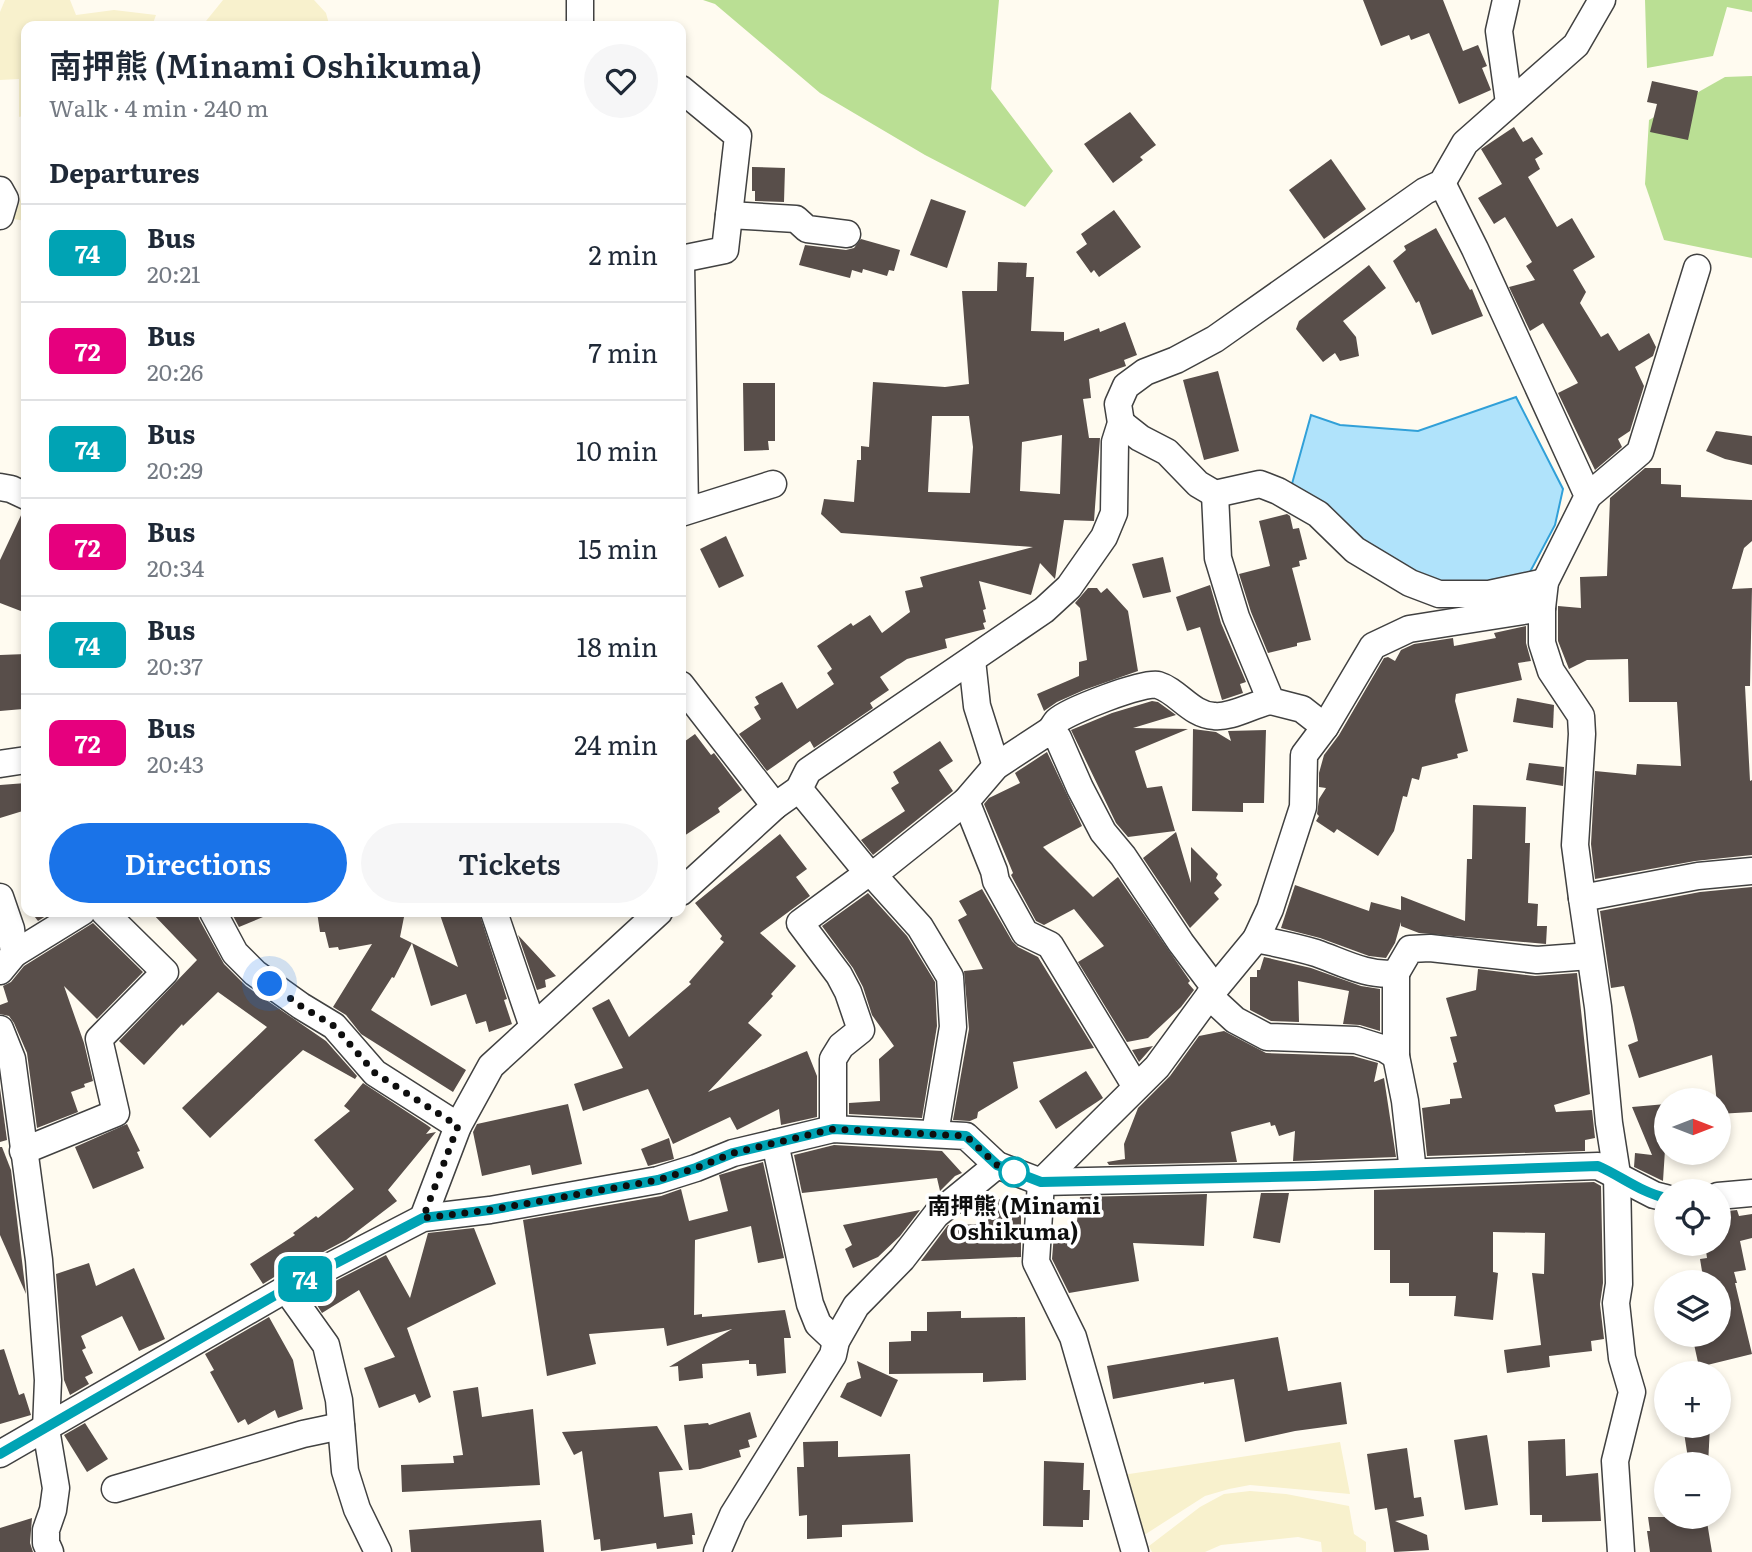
<!DOCTYPE html>
<html lang="en">
<head>
<meta charset="utf-8">
<style>
	body { margin:0; font-family:Literata,"Noto Sans JP",serif; background:#f6f6f7; color:#1f2937; height:100vh; display:flex; flex-direction:column; font-size:26px; white-space:nowrap }
	* { box-sizing:border-box; margin:0 }
	p { font-size:23px; color:#747a83 }
	.icon { flex:none; width:38px; height:38px; fill:none; stroke:currentColor; stroke-width:2; stroke-linecap:round; stroke-linejoin:round }
	.map { position:relative; flex:1; overflow:hidden }
	.side { position:absolute; left:21px; top:21px; width:665px; height:896px; display:flex; flex-direction:column; background:#fff; border-radius:14px; box-shadow:0 4px 10px #0003 }
	.side>* { flex:none }
	.badge { padding:0 14px; border-radius:10px; font-size:24px; line-height:46px }
	.needle { width:46px; rotate:90deg }
	.tools { position:absolute; left:1654px; top:1088px; display:grid; gap:14px }
	.tools a { display:grid; place-items:center; width:77px; height:77px; border-radius:50%; background:#fff; box-shadow:0 4px 10px #0003; font-size:35px }
	.you { position:absolute; width:35px; height:35px; margin:-18px; border:5px solid #fff; border-radius:50%; background:#1a73e8; box-shadow:0 0 0 10px #1a73e833 }
	.map>.badge { position:absolute; translate:-50% -50%; box-shadow:0 0 0 4px #fff }
	h2 { padding:0 28px; font-size:26px; line-height:63px }
	.round { display:grid; place-items:center; flex:none; width:74px; height:74px; border-radius:37px; background:#f6f6f7 }
	.head { display:flex; align-items:center; justify-content:space-between; height:119px; padding:0 28px }
	h1 { font-size:33px; font-weight:600; line-height:52px }
	.cta { display:flex; gap:14px; margin-top:auto; padding:14px 28px }
	.cta a { flex:1; height:80px; border-radius:42px; background:#1a73e8; color:#fff; font-size:28px; font-weight:600; line-height:80px; text-align:center }
	.cta a+a { background:#f6f6f7; color:#1f2937 }
	ul { padding:0; list-style:none }
	li { display:flex; align-items:center; gap:21px; height:98px; padding:0 28px; border-top:2px solid #e0e1e3 }
	li div { flex:1 }
	li b { display:block; font-size:26px }
	li em { font-style:normal }
	li .badge { min-width:77px; font-weight:700; text-align:center }
	.map>svg:first-child { display:block }
</style>
</head>
<body>
<div class="map">
<svg width="1752" height="1552" viewBox="0 0 1752 1552">
	<rect width="100%" height="100%" fill="#fffbf0"/>
	<g fill="#f8f1cd">
		<path d="M5,0H70L76,15L114,10L156,15L152,26H26V115L19,117V79L0,80V12Z"/>
		<path d="M223,0H314L326,13L329,24L328,26H202Z"/>
		<path d="M26,186V221L13,219Z"/>
		<path d="M1340,1442L1350,1494L1250,1485L1229,1489L1205,1496L1138,1539L1116,1476Z"/>
		<path d="M1250,1491L1286,1494L1349,1506L1354,1534L1366,1542V1552H1322L1321,1542L1298,1537L1221,1545L1205,1552H1152L1149,1546L1200,1507L1224,1494Z"/>
	</g>
	<g fill="#badf94">
		<path d="M703,0H999L991,89L1053,171L1025,207L925,155L820,93L715,4Z"/>
		<path d="M1645,0H1752V12L1727,7L1713,56L1647,68Z"/>
		<path d="M1752,76V258L1664,240L1645,184L1649,120L1725,77Z"/>
	</g>
	<path fill="#b0e3fb" stroke="#31a0d8" stroke-width="2" d="M1516,397L1563,489L1555,525L1530,572L1464,592L1406,582L1290,491L1311,415L1340,425L1418,431Z"/>
	<g fill="#584e4a" fill-rule="evenodd">
		<path d="M1363,0H1443L1463,51L1478,45L1487,66L1482,68L1491,90L1459,104L1429,33L1411,40L1409,35L1381,46Z"/>
		<path d="M1652,81L1698,91L1688,140L1650,132L1657,104L1647,102Z"/>
		<path d="M1130,112L1156,145L1140,157L1143,160L1113,183L1084,144Z"/>
		<path d="M1514,127L1523,142L1532,137L1543,154L1535,159L1540,169L1528,177L1557,227L1572,218L1595,257L1573,270L1586,292L1580,303L1601,337L1608,333L1619,351L1649,333L1656,347L1653,356L1635,367L1644,386L1630,431L1618,439L1622,447L1595,470L1558,393L1578,383L1543,323L1530,331L1509,287L1535,280L1526,266L1532,262L1505,217L1494,224L1478,198L1502,184L1481,149Z"/>
		<path d="M1331,159L1366,209L1324,239L1289,190Z"/>
		<path d="M752,167L785,168L784,202L755,201V191H752Z"/>
		<path d="M931,199L966,211L947,268L910,255Z"/>
		<path d="M1114,210L1141,247L1099,277L1094,270L1091,273L1076,252L1087,244L1081,234Z"/>
		<path d="M1436,228L1470,290L1472,289L1483,316L1432,335L1419,301L1416,303L1393,261L1406,250L1404,246Z"/>
		<path d="M861,239L900,250L894,271L889,270L887,276L863,269L862,273L852,270L850,278L799,265L805,245L846,250L854,248Z"/>
		<path d="M998,262L1027,263L1026,277H1034L1031,331L1064,332V341L1099,328L1100,332L1125,322L1137,355L1124,360L1126,366L1089,379L1091,398L1083,399L1089,438H1100L1094,521L1064,520L1055,579L1040,563L1031,595L979,581L986,609L983,610L986,622L983,623L985,629L945,639L947,648L907,659L880,677L889,690L870,703L873,708L814,748L810,741L767,771L739,734L761,719L754,707L759,704L755,697L782,682L797,709L834,684L827,673L832,669L817,646L851,623L853,626L870,615L882,633L910,612L905,591L923,587L920,577L1033,547L841,533L821,514L824,499L854,502L857,460H861V446L869,447L873,382L945,387L969,384L962,291H997ZM932,416H969L973,447L970,493L928,492ZM1062,435L1060,494L1020,491L1022,442Z"/>
		<path d="M1369,265L1386,288L1343,321L1356,337L1359,356L1340,361L1335,353L1323,362L1296,329L1299,321Z"/>
		<path d="M1218,371L1239,451L1204,460L1183,380Z"/>
		<path d="M743,383H775V441H768L769,450L744,451Z"/>
		<path d="M1716,431L1752,436V465L1725,459L1706,451Z"/>
		<path d="M1645,468H1661V484L1681,485V497L1752,500V541L1744,548L1732,589L1752,588L1750,686H1745L1750,781L1752,780V855L1695,861L1595,879L1591,844L1595,771L1636,775L1637,764L1681,766L1677,702H1629L1628,659L1587,660L1569,669L1558,641V606L1581,608L1580,577L1607,576L1610,498Z"/>
		<path d="M23,511L26,512V613L0,603V560Z"/>
		<path d="M1287,514L1290,516L1293,529L1299,528L1307,559L1299,561L1300,566L1292,568L1311,640L1297,643V646L1268,653L1251,612L1239,574L1270,566L1259,521Z"/>
		<path d="M726,536L744,576L719,588L700,549Z"/>
		<path d="M1163,557L1171,592L1143,598L1132,564Z"/>
		<path d="M1210,585L1221,623L1246,682L1240,684L1243,693L1222,700L1200,627L1187,631L1176,597Z"/>
		<path d="M1088,588H1097L1101,593L1107,588L1128,611L1138,671L1084,690L1057,702L1044,711L1037,694L1079,676V662L1087,660L1080,608L1075,603Z"/>
		<path d="M1526,626V643L1531,661L1518,663L1522,680L1456,694L1455,701L1468,751L1457,754L1458,758L1422,767L1419,780L1412,778L1407,797L1403,796L1394,831L1378,856L1337,829L1334,833L1316,821L1319,816L1317,814L1319,799L1326,788L1319,787V773L1324,755L1339,735L1384,658L1388,657L1395,661L1401,650L1414,644L1453,638L1454,646L1496,638L1494,633Z"/>
		<path d="M26,654V705H23V709L0,711V655Z"/>
		<path d="M1517,698L1554,705L1553,728L1513,722Z"/>
		<path d="M1152,701L1158,702L1176,715L1133,728L1188,729L1135,751L1147,788L1162,786L1175,831L1128,837L1116,823L1071,730L1112,713Z"/>
		<path d="M1193,729L1216,732L1231,741L1228,731L1266,730L1264,803H1243V812L1192,811Z"/>
		<path d="M695,734L711,755L714,753L742,790L718,808L720,812L681,838V744Z"/>
		<path d="M940,741L953,761L939,770L953,791L873,855L861,840L905,811L891,788L899,783L893,772Z"/>
		<path d="M1047,752L1082,826L1043,847L1093,897L1118,877L1190,981L1188,983L1194,990L1181,1007L1148,1038L1127,1042L1078,962L1104,946L1074,909L1044,925L1036,921L1011,875L1013,873L984,804L989,798L1020,783L1015,773Z"/>
		<path d="M1529,763L1564,767L1563,786L1526,780Z"/>
		<path d="M26,783V810L0,818V785Z"/>
		<path d="M1473,805L1526,807L1525,843H1530L1528,903L1538,904L1537,926H1547L1546,944L1419,933L1401,926V922L1395,943L1386,958L1369,956L1320,938L1281,928L1295,885L1369,911L1371,902L1401,910V896L1465,921L1467,859H1472Z"/>
		<path d="M1176,832L1191,883V847L1218,874L1216,878L1222,885L1214,893L1219,899L1190,928L1143,858Z"/>
		<path d="M780,834L807,869L796,877L810,896L760,933L796,966L771,994L773,996L748,1023L762,1035L708,1092L807,1051L817,1076V1117L781,1125L779,1109L737,1130L730,1117L673,1144L648,1089L583,1111L574,1084L623,1068L592,1008L609,999L629,1037L691,984L689,982L724,942L720,939L722,936L695,903Z"/>
		<path d="M1752,887V1112L1718,1114L1712,1055L1639,1078L1628,1045L1638,1041L1634,1024L1624,986L1611,988L1600,911L1700,892Z"/>
		<path d="M982,889L1012,941L1018,947L1038,957L1094,1048L1013,1062L1018,1088L978,1112L977,1118L970,1121L953,1120L969,1029L964,971L983,969L958,920L967,915L959,901Z"/>
		<path d="M868,893L907,936L935,982L937,1026L922,1118L849,1114V1103L880,1101L879,1059L894,1046L872,1015L863,987L853,968L822,926Z"/>
		<path d="M31,912H52L38,921Z"/>
		<path d="M151,912H197L199,919L224,964L246,986L326,1041L357,1076L355,1079L303,1050L210,1138L182,1108L267,1027L218,992L183,1026L182,1024L144,1065L119,1041L197,960Z"/>
		<path d="M231,912H275L239,927Z"/>
		<path d="M317,912H405L400,937L412,943L394,978L392,977L371,1010L466,1070L453,1092L361,1034L346,1015L333,1007L372,944L339,950L338,947L329,948L325,932H320Z"/>
		<path d="M439,912H479L507,999L504,1000L512,1024L489,1032L486,1021L476,1024L466,994L431,1006L412,943L458,967Z"/>
		<path d="M93,923L143,972L97,1019L64,986L84,1043L93,1081L84,1084L85,1087L71,1092L78,1112L37,1128L27,1053L14,1023L9,1016L0,1014V1005L8,1002L3,986L11,982L24,966Z"/>
		<path d="M518,935L556,976L545,980L546,987L537,990Z"/>
		<path d="M1264,957L1311,968L1361,986L1380,989V1031L1360,1025L1343,1024L1349,991L1298,981L1299,1022L1271,1021L1250,1010V977H1257V970H1260Z"/>
		<path d="M1478,969L1535,976L1577,973L1590,1094L1554,1105L1556,1112L1592,1110L1595,1138L1585,1140V1151L1427,1156L1422,1108L1450,1104V1099L1462,1098L1453,1063L1457,1062L1450,1037L1457,1036L1446,998L1476,990Z"/>
		<path d="M1224,1031L1266,1053L1353,1056L1378,1063L1374,1082L1384,1078L1396,1157L1293,1161L1295,1131L1279,1136L1275,1125L1271,1126L1270,1122L1231,1132L1237,1162L1109,1165L1107,1162L1125,1159L1124,1144L1138,1108L1170,1076L1199,1036Z"/>
		<path d="M1153,1046L1139,1062L1132,1050Z"/>
		<path d="M1086,1071L1103,1098L1056,1129L1039,1101Z"/>
		<path d="M363,1083L427,1125L431,1128L426,1134L436,1132L388,1190L397,1201L346,1240L293,1268L292,1266L263,1284L250,1264L295,1235L293,1233L316,1216L318,1218L354,1189L314,1140L350,1111L344,1106Z"/>
		<path d="M0,1088L7,1140L0,1142Z"/>
		<path d="M568,1104L582,1164L532,1175L530,1165L482,1176L473,1132L477,1124Z"/>
		<path d="M1666,1104V1134L1663,1181L1634,1167L1635,1153L1652,1155L1632,1107Z"/>
		<path d="M127,1124L140,1151L137,1152L144,1168L93,1189L75,1147Z"/>
		<path d="M669,1138L674,1159L648,1166L641,1149Z"/>
		<path d="M834,1145L942,1151L962,1173L955,1176L940,1191L937,1178L802,1193L794,1155Z"/>
		<path d="M0,1147H2L11,1170L26,1294L0,1235Z"/>
		<path d="M763,1162L784,1258L758,1263L751,1226L695,1240L694,1315L702,1314V1317L785,1310L791,1338H784L786,1373L757,1376L756,1364H749V1360L702,1364L703,1378L679,1381L678,1366L669,1367L732,1329L667,1346L664,1328L589,1334L596,1364L547,1376L523,1220L661,1196L681,1189L689,1221L728,1211L719,1175Z"/>
		<path d="M1594,1182L1601,1186L1603,1283L1600,1304L1604,1339L1591,1341L1592,1351L1549,1356L1550,1367L1507,1373L1504,1350L1541,1345L1532,1273L1544,1274L1545,1233L1493,1232V1272L1498,1273L1493,1320L1454,1316L1456,1296H1409V1283H1390V1250H1374V1190Z"/>
		<path d="M1261,1193H1289L1280,1243L1253,1238Z"/>
		<path d="M1207,1194L1204,1246L1133,1243L1139,1281L1069,1293L1052,1259L1054,1234L1076,1229L1080,1197Z"/>
		<path d="M1021,1198V1257L921,1261L948,1225L988,1224V1217H992L991,1200Z"/>
		<path d="M920,1210L900,1236L878,1257L853,1268L845,1249L852,1245L843,1225Z"/>
		<path d="M1737,1210L1739,1216L1752,1214V1238L1740,1241L1746,1270L1734,1272L1737,1283H1735L1752,1354L1699,1367L1692,1335H1718V1283H1704L1700,1259L1707,1258L1705,1244H1718V1212Z"/>
		<path d="M474,1228L496,1284L407,1328L431,1397L419,1403L415,1394L379,1408L364,1368L395,1357L359,1290L322,1313L310,1294L386,1255L410,1298L428,1233Z"/>
		<path d="M89,1263L96,1286L134,1268L165,1339L139,1351L122,1316L81,1336L86,1348L82,1350L93,1373L85,1377L89,1384L70,1395L64,1380L56,1274Z"/>
		<path d="M961,1311V1318L1025,1317L1026,1380L983,1382V1373L889,1374V1342L911,1341V1331H927V1312Z"/>
		<path d="M269,1317L293,1360L303,1409L278,1418L275,1410L248,1425L245,1419L238,1423L210,1372L214,1370L205,1354Z"/>
		<path d="M1278,1337L1288,1391L1341,1382L1347,1424L1295,1431L1245,1442L1234,1379L1204,1384V1382L1113,1399L1107,1366Z"/>
		<path d="M4,1349L19,1395L24,1393L31,1415L0,1424V1350Z"/>
		<path d="M857,1361L898,1380L881,1417L840,1397L847,1383L861,1378Z"/>
		<path d="M478,1387L482,1417L533,1409L540,1485L402,1492L401,1465L454,1463L453,1456L463,1455L453,1391Z"/>
		<path d="M750,1412L757,1437L748,1440L750,1447L739,1450L741,1457L700,1469L689,1470L684,1425L708,1423L709,1425Z"/>
		<path d="M85,1423L108,1459L87,1472L64,1435Z"/>
		<path d="M657,1426L683,1470L659,1472L664,1517L692,1513L695,1535H692L693,1544L657,1549L656,1543L601,1551L600,1539L594,1540L582,1451L574,1455L562,1432Z"/>
		<path d="M1683,1426H1710L1708,1465H1689Z"/>
		<path d="M1487,1435L1498,1505L1465,1510L1454,1440Z"/>
		<path d="M1565,1439L1566,1476L1598,1473L1601,1521L1542,1522V1515H1530L1528,1441Z"/>
		<path d="M838,1441V1457L910,1454L913,1522L842,1525V1537L807,1539V1515L799,1516L797,1467H804L803,1442Z"/>
		<path d="M1407,1448L1414,1498L1421,1497L1424,1516L1395,1521L1427,1535L1429,1550L1394,1552L1387,1508L1375,1510L1367,1454Z"/>
		<path d="M1044,1461L1084,1463L1083,1490H1090L1089,1520H1083V1527L1043,1526Z"/>
		<path d="M1648,1517H1688L1689,1525L1707,1522L1712,1552H1650L1647,1531H1650Z"/>
		<path d="M32,1518L30,1543L33,1552H0V1528Z"/>
		<path d="M541,1520L544,1552H411L409,1530Z"/>
	</g>
	<g fill="none" stroke-linecap="round" stroke-linejoin="round">
		<g stroke="#414141" stroke-width="29">
			<g id="street">
				<path d="M580,0V26"/>
				<path d="M1506,0L1499,31L1509,103"/>
				<path d="M681,89L738,136L725,250L681,259"/>
				<path d="M0,190L5,199L0,216"/>
				<path d="M729,215L796,219L807,229L847,234"/>
				<path d="M681,263L685,510"/>
				<path d="M1121,423L1140,438L1167,452L1198,484L1215,494L1260,484L1278,491L1318,514L1355,550L1410,583L1439,594H1489L1545,582"/>
				<path d="M0,487L11,489L26,496"/>
				<path d="M1215,494L1218,558L1236,617L1271,701L1302,709L1325,727"/>
				<path d="M1588,496L1640,452L1697,268"/>
				<path d="M681,513L773,484"/>
				<path d="M1542,608V643L1551,671L1581,716L1582,734L1575,845L1582,898L1698,876L1752,871"/>
				<path d="M972,660L977,706L996,766"/>
				<path d="M681,685L775,806"/>
				<path d="M1051,730C1053,727 1055,723 1057,721C1067,711 1145,681 1158,685C1178,691 1191,715 1214,716C1232,718 1253,704 1271,701"/>
				<path d="M0,764L26,760"/>
				<path d="M799,789L868,873L875,877L920,927L950,977L953,1027L935,1133"/>
				<path d="M966,801L994,871L996,881L1025,933L1050,945L1136,1087"/>
				<path d="M681,892L775,806L799,789L808,771L1044,610L1069,587L1104,537L1114,513L1115,442L1121,423L1118,404L1126,386L1145,372L1176,360L1215,339L1425,191L1442,183L1465,143L1576,45L1602,0"/>
				<path d="M0,897L11,929L14,954L0,971"/>
				<path d="M1582,898L1598,1007L1609,1123L1617,1174L1619,1284L1616,1303L1622,1358L1632,1392L1615,1461L1621,1552"/>
				<path d="M213,912L235,953L255,973L301,1006L334,1026L375,1073L458,1126"/>
				<path d="M494,912L533,1027"/>
				<path d="M1256,939C1276,943 1296,947 1316,953C1342,962 1368,977 1396,973L1410,949L1430,948L1537,960L1590,956"/>
				<path d="M14,954L82,912"/>
				<path d="M1396,973V1056L1405,1101L1413,1172"/>
				<path d="M1209,996L1235,1020L1267,1037L1356,1040L1385,1049L1396,1056"/>
				<path d="M0,1029L12,1059L39,1260L48,1380L46,1429L56,1488L53,1510L46,1530V1543L50,1552"/>
				<path d="M833,1129V1059L841,1046L861,1030L848,992L839,975L800,923L868,873L877,872L966,801L996,766L1051,730L1058,738L1080,788L1103,832L1123,856L1181,943L1215,988"/>
				<path d="M775,1143L810,1304L818,1324L836,1341"/>
				<path d="M23,1151L116,1113L99,1039L165,972L104,912"/>
				<path d="M1718,1196L1752,1193"/>
				<path d="M423,1218L458,1126L491,1066L659,912"/>
				<path d="M286,1289L326,1345L339,1400L345,1471L357,1509L378,1552"/>
				<path d="M0,1454L286,1289L423,1218L490,1210L658,1180L696,1168L733,1153L833,1129L966,1136L997,1165L1041,1182L1314,1176L1598,1166L1654,1195L1666,1198"/>
				<path d="M115,1489L303,1434L341,1426"/>
				<path d="M717,1552L733,1515L833,1355L836,1341L856,1306L902,1259L936,1215L997,1165"/>
				<path d="M1135,1552L1073,1337L1036,1262L1041,1182L1157,1067L1209,996L1256,939L1270,909L1303,807L1304,755L1325,727L1373,646L1409,629L1542,608L1545,582L1588,496L1475,249L1442,183"/>
			</g>
		</g>
		<use href="#street" stroke="#fff" stroke-width="26"/>
	</g>
	<g fill="none" stroke-linecap="round" stroke-linejoin="round">
		<g stroke="#fff" stroke-width="16">
			<path id="line" d="M0,1454L286,1289L423,1218L490,1210L658,1180L696,1168L733,1153L833,1129L966,1136L997,1165L1041,1182L1314,1176L1598,1166C1621,1176 1642,1193 1666,1198"/>
		</g>
		<use href="#line" stroke="#00a3b4" stroke-width="10"/>
		<path stroke="#0e0e0e" stroke-width="7" stroke-dasharray="0 12.6" d="M270,984L301,1006L334,1026L375,1073L458,1126L423,1218L490,1210L658,1180L696,1168L733,1153L833,1129L966,1136L997,1165L1019,1174L1014,1172"/>
	</g>
	<circle fill="#fff" stroke="#00a3b4" stroke-width="3.5" cx="1014" cy="1172" r="14"/>
	<g text-anchor="middle" dominant-baseline="central" stroke-width="7" stroke-linejoin="round" paint-order="stroke">
		<g font-size="23" font-weight="bold" fill="#0e0e0e" stroke="#fff">
			<text x="1014" y="1204">南押熊 (Minami<tspan x="1014" dy="26">Oshikuma)</tspan></text>
		</g>
	</g>
</svg>
<div class="tools">
<a><svg class="needle" viewBox="-14 -14 28 28"><path d="M0-13l5 13h-10z" fill="#e53935"/><path d="M0 13l5-13h-10z" fill="#747a83"/></svg></a>
<a><svg class="icon" aria-label="locate" viewBox="0 0 24 24"><circle cx="12" cy="12" r="6"/><path d="M12 2v4M12 18v4M2 12h4M18 12h4"/></svg></a>
<a><svg class="icon" aria-label="layers" viewBox="0 0 24 24"><path d="M12 4l9 5-9 5-9-5zM3 14l9 5 9-5"/></svg></a>
<a>+</a>
<a>−</a>
</div>
<div class="you" style="left:270px;top:984px"></div>
<b class="badge" style="left:305px;top:1279px;background:#00a3b4;color:#fff">74</b>
<section class="side">
<div class="head"><div><h1>南押熊 (Minami Oshikuma)</h1><p>Walk · 4 min · 240 m</p></div><a class="round"><svg class="icon" aria-label="heart" viewBox="0 0 24 24"><path d="M12 20l-8-8c-3-5 5-10 8-4 3-6 11-1 8 4z"/></svg></a></div>
<h2>Departures</h2>
<ul>
<li><span class="badge" style="background:#00a3b4;color:#fff">74</span><div><b>Bus</b><p>20:21</p></div><em>2 min</em></li>
<li><span class="badge" style="background:#e6007e;color:#fff">72</span><div><b>Bus</b><p>20:26</p></div><em>7 min</em></li>
<li><span class="badge" style="background:#00a3b4;color:#fff">74</span><div><b>Bus</b><p>20:29</p></div><em>10 min</em></li>
<li><span class="badge" style="background:#e6007e;color:#fff">72</span><div><b>Bus</b><p>20:34</p></div><em>15 min</em></li>
<li><span class="badge" style="background:#00a3b4;color:#fff">74</span><div><b>Bus</b><p>20:37</p></div><em>18 min</em></li>
<li><span class="badge" style="background:#e6007e;color:#fff">72</span><div><b>Bus</b><p>20:43</p></div><em>24 min</em></li>
</ul>
<div class="cta"><a>Directions</a><a>Tickets</a></div>
</section>
</div>
</body>
</html>
